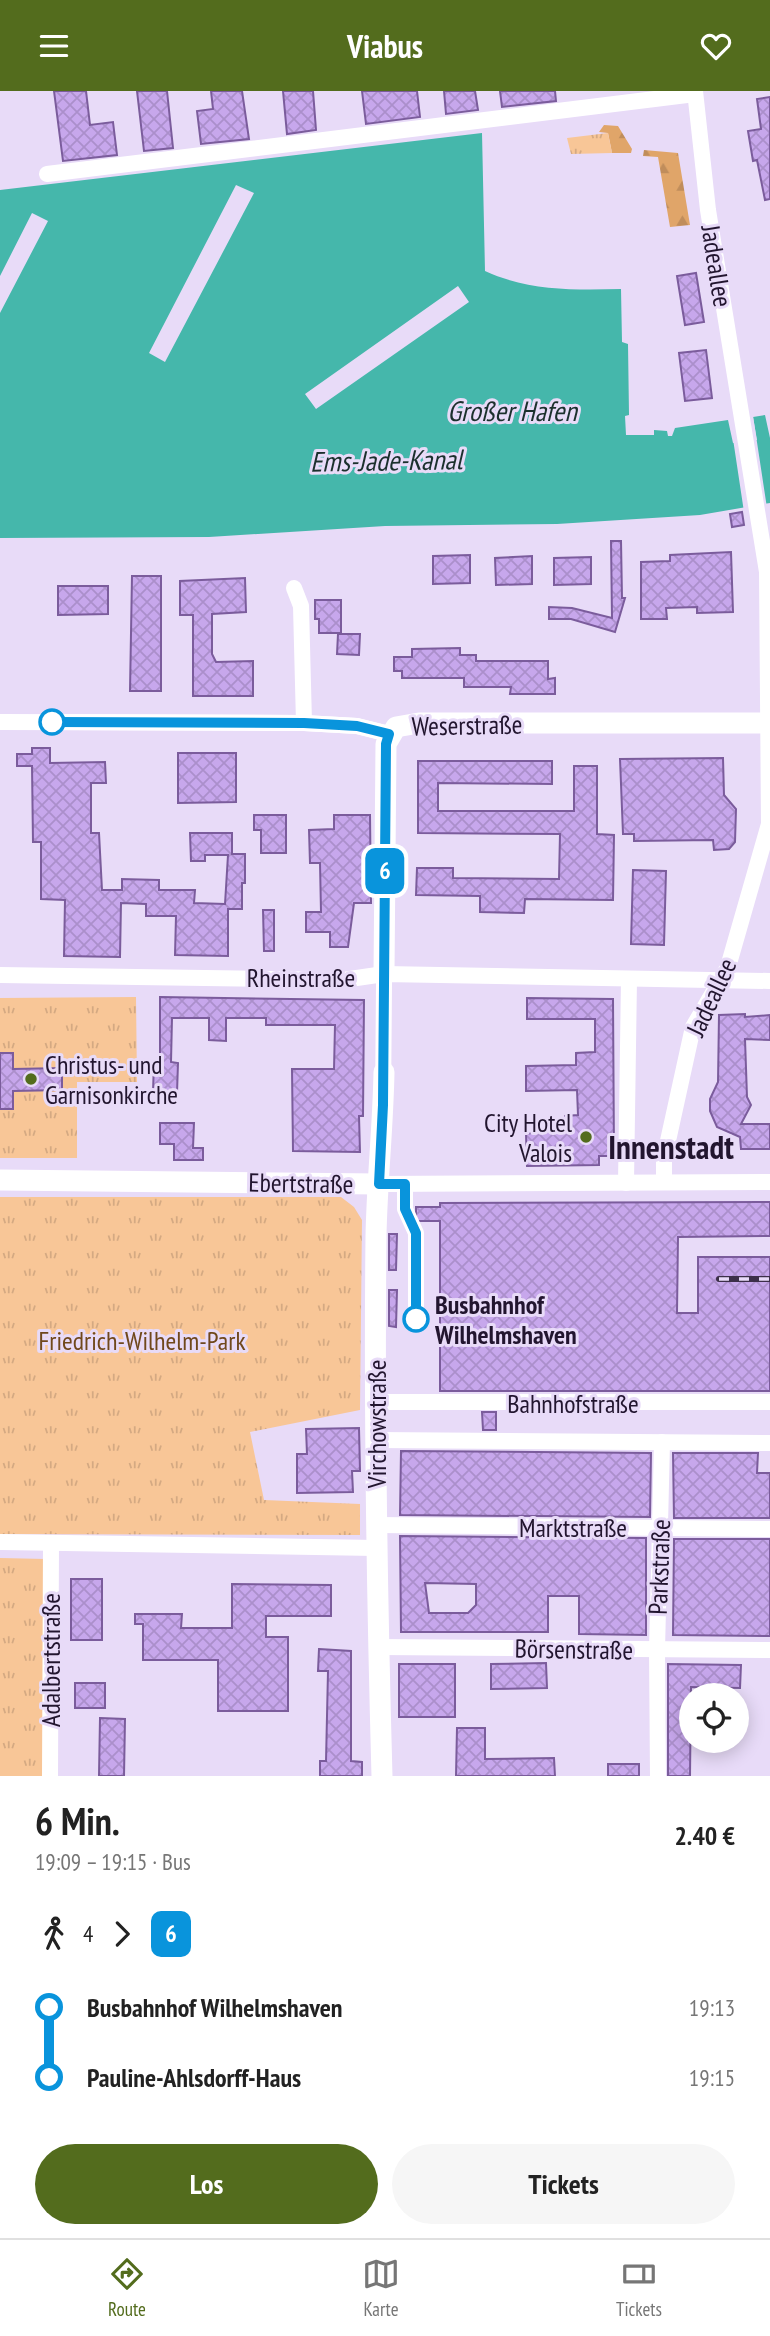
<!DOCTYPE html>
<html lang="de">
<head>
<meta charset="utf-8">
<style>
	body { margin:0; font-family:"PT Sans Narrow",sans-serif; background:#f6f6f6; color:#222; height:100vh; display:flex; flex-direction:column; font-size:26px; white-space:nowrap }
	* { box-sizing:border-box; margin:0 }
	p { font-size:23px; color:#767676 }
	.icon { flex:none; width:38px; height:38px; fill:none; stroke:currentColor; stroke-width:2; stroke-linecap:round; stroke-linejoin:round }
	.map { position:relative; height:1685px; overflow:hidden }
	.sheet { display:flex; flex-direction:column; background:#fff; flex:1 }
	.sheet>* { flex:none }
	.badge { padding:0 14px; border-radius:10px; font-size:24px; line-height:46px }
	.controls { position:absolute; left:679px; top:1592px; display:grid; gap:14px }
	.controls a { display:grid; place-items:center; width:70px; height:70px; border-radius:50%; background:#fff; box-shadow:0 4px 18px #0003; font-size:35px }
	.map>.badge { position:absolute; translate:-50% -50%; box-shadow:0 0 0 4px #fff }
	.legs { display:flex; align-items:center; gap:10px; height:77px; padding:0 35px; font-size:23px }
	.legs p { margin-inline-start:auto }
	.summary { display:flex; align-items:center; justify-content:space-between; height:119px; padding:0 35px }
	h1 { font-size:38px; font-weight:700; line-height:52px }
	.primary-button { display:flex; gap:14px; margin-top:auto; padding:14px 35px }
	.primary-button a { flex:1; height:80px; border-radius:42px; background:#536c1d; color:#fff; font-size:28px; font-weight:700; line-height:80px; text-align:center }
	.primary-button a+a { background:#f6f6f6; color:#222 }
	ul { padding:0 35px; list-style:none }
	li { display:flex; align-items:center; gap:24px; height:70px; font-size:26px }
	li i { display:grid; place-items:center; width:10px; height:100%; margin:0 9px; background:currentColor }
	li i::after { content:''; width:18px; height:18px; margin:-9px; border:5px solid; border-radius:50%; background:#fff }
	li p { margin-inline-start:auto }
	li:first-child i { background:linear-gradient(#0000 50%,currentColor 0) }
	li:last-child i { background:linear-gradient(currentColor 50%,#0000 0) }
	header { display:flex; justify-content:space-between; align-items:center; height:91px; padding:0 35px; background:#536c1d; color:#fff; font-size:32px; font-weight:700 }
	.dock { display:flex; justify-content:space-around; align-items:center; height:98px; border-top:2px solid #e0e0e0; background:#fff; font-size:19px; color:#767676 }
	.dock a { display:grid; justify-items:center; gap:4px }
	.dock .current { color:#536c1d }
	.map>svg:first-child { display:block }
</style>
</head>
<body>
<header><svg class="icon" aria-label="menu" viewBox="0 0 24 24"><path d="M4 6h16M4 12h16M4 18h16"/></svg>Viabus<svg class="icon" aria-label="heart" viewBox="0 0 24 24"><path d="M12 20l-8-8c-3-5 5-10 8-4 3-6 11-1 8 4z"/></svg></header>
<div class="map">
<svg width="770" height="1685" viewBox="0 0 770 1685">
	<defs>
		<pattern id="forest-firs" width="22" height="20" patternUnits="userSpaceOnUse" patternTransform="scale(1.75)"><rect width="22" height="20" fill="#e0a569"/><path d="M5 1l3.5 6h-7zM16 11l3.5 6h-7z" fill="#c08d5b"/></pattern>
		<pattern id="park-tufts" width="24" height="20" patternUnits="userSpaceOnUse" patternTransform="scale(1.75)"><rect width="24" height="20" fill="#f8c697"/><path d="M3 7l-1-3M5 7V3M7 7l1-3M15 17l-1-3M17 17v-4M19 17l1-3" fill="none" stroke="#d4a982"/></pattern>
		<pattern id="building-cross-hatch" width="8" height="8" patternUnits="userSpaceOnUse" patternTransform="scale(1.75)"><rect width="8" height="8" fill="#c7a7ec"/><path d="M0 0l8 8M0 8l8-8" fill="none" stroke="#ab8fcb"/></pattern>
	</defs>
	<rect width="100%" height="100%" fill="#e8dbf8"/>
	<g fill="url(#forest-firs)">
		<path d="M604,34L618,35L632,58L631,62H612L608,42L599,41Z"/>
		<path d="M644,59L678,62L690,134L670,136L658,66L643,65Z"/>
	</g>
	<g fill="url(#park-tufts)">
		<path d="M608,42L612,62L571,63L567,47Z"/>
		<path d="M136,906L137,991H77V1067H0V907Z"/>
		<path d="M0,1106H341L354,1116L362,1129L360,1319L250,1341L264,1409L360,1413V1444L0,1443Z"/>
		<path d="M0,1467L46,1468L44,1685H0Z"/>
	</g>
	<path fill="#45b7ab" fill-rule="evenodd" d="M482,42L485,180C529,200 573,199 621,198L622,251L628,253L629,324L625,325L626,344H654V339L667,340L668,345H672L675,337L728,329L733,352L757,349L753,326L765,324L770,347V412L700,424L557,433L385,435L209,446L0,447V222L48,130L32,122L0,185V99ZM236,94L254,102L165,271L149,262ZM458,195L469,211L316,318L305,303Z"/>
	<path fill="#e8dbf8" d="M753,325L767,417L744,421L730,328L735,348L754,346L750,326Z"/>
	<g fill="url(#building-cross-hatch)" stroke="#7b5c9c" stroke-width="2" fill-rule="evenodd">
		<path d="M54,0H86L90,34L113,31L117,64L63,70Z"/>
		<path d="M137,0H167L173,57L144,60Z"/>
		<path d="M211,0H242L249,48L201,53L197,20L213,18Z"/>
		<path d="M283,0H313L316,39L287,43Z"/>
		<path d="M362,0H417L420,26L366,33Z"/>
		<path d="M444,0H475L478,19L446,23Z"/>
		<path d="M500,0H555L556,10L502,16Z"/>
		<path d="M770,6V108L765,109L757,69L753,70L748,40L761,38L757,8Z"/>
		<path d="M696,182L704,231L685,234L677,185Z"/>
		<path d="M706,259L712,307L685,310L679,262Z"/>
		<path d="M742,421L744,434L732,436L730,423Z"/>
		<path d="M611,450H621L622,507H625L615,541L571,528H549V516L572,517L612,527Z"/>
		<path d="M731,461L733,521L697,522V516L666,517L667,528H641V471L670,470V464Z"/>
		<path d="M470,464V492L433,493V465Z"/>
		<path d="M532,465V493L496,494L495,467Z"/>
		<path d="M591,466V493L554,494V467Z"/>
		<path d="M132,485H161V600H130Z"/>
		<path d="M245,487L246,521L212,523V563L216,571L253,570V605H193V524H180V490Z"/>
		<path d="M58,495H108V523L58,524Z"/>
		<path d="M315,509H341V542H319V528H315Z"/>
		<path d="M338,543H360L359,564L337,563Z"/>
		<path d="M460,557V564H476V570H548V588L555,587V603H510L511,596H464V587H402V580H394V566H412V558Z"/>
		<path d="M32,657H50V672L105,671L106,692H91V742H99L102,799H122V788L159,789V799H195L194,812L225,813L228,764H205V770H191L190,742H232V763H245V792H242V818H228V865L175,864L176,825H146V813L121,812L120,866L64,865L65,809L41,808V751H33L32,675H17V663H32Z"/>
		<path d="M178,662H236V711L178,712Z"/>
		<path d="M723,667L724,704L736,718L735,751L729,758L714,759L713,749L634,750V743H623L620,668Z"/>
		<path d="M418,670H552V693L438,692V720H574V675H597V743L614,744L613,809L525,808L524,822L480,821V805L416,804L417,777H453V787L559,788L560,743L418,742Z"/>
		<path d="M254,724H286V762H261V739H254Z"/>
		<path d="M334,724H370L371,812H354L348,856H330V841H306V821H321L320,772H310L309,739L334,738Z"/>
		<path d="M633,779L666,780L664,854L631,853Z"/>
		<path d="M263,819H274V860H264Z"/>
		<path d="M160,906L364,909L363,1025H359L360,1061L293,1060L292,978H334L335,934H266V927H226V950L209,949V927H172L171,971L178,972L177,1002L153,1001L154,971H160Z"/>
		<path d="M527,907L613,908L614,1065H599V1074L527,1075L526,1043L532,1042V1034H543V1041L565,1040V1025L578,1024L577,999L526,1000V975L576,974V962L595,961V928H527Z"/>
		<path d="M745,923V926L770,924V949L745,948L747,1006L751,1014L741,1033H770V1058H741L740,1046L717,1036L710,1020V1008L718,991L719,924Z"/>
		<path d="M0,962H13V978L62,977V999L13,1000V1018H0Z"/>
		<path d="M160,1032H194L193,1057H203V1069H174V1053H160Z"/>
		<path d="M770,1111V1145L678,1146L677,1222H698V1166H770V1300H440V1130H416V1116H440V1112Z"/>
		<path d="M389,1143H397L396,1179H389Z"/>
		<path d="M389,1199H397L396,1236L389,1235Z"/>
		<path d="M482,1321H496V1339H483Z"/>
		<path d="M359,1337L360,1380H352L353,1401L297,1402V1363H307L306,1338Z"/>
		<path d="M401,1360L651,1362L650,1426L400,1424Z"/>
		<path d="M673,1362H758L757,1382H770V1427H674Z"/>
		<path d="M400,1445L646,1447V1544L579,1543V1505H548V1541H401ZM425,1492L476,1493V1514L468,1522H429Z"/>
		<path d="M674,1448H770V1545L673,1544Z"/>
		<rect x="71" y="1488" width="31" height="61"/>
		<path d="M232,1493L331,1494V1525H266V1546H288V1620H218V1569H143V1533H135V1523H182L181,1537H232Z"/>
		<path d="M319,1558L351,1560V1670L362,1671V1685H320V1670H326L328,1580H318Z"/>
		<path d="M546,1572L547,1597L491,1598V1573Z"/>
		<rect x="399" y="1573" width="56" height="53"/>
		<path d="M668,1573L741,1574L740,1597L691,1596L690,1685H668Z"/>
		<rect x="75" y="1592" width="30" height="25"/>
		<path d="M100,1627L125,1628L124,1685H99Z"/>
		<path d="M457,1637H485V1668L554,1667L555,1685H456Z"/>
		<rect x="608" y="1673" width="31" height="12"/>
	</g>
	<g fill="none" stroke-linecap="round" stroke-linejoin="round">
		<g stroke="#fff" stroke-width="16">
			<path d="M47,83L695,3"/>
			<path d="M294,497L301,515L304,632"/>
			<path d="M0,631L304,632L357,635L389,643"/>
			<path d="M0,884L343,889L384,883L770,890"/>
			<path d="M664,1091V1068L693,936L728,876L769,733L767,481L708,119L695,0"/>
			<path d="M626,1092L629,888"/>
			<path d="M379,1093L770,1091"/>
			<path d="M375,1311H770"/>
			<path d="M376,1349L770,1352"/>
			<path d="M376,1434L770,1438"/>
			<path d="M0,1451L376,1457"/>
			<path d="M379,1556L770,1559"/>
			<path d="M50,1685L51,1452"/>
			<path d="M658,1685L657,1559L662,1351"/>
		</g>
		<g stroke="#fff" stroke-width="21">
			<path d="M384,883L386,653L396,636L419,632H770"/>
			<path d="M0,1089L379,1093"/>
			<path d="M382,1685C377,1505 374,1325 376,1145C377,1091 383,1036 384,981"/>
		</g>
		<g stroke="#3c2f49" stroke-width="6">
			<path id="rail" d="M719,1188H770"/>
		</g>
		<use href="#rail" stroke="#e8dbf8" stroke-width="3.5" stroke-dasharray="10" stroke-linecap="butt"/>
	</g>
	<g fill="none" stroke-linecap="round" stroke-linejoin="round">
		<g stroke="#fff" stroke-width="16">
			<path id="line-1" d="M52,631L304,632L357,635L389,643L386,653L383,1014L379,1093H405V1118L416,1142V1228"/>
		</g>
		<use href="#line-1" stroke="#0994dc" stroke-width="10"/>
	</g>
	<g fill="#fff" stroke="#0994dc" stroke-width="3.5">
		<circle cx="52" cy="631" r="12"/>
		<circle cx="416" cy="1228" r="12"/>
	</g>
	<g fill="#536c1d" stroke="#e8dbf8" stroke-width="2.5">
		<circle cx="31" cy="988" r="7"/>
		<circle cx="586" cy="1046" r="7"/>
	</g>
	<g text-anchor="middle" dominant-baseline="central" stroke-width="6" stroke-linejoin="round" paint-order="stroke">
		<g font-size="26" fill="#22152f" stroke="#e8dbf8">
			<text transform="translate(717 175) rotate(81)">Jadeallee</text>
			<text transform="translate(467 634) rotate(-1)">Weserstraße</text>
			<text x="301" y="886">Rheinstraße</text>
			<text transform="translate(711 906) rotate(-65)">Jadeallee</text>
			<text transform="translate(301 1092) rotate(1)">Ebertstraße</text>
			<text x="573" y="1312">Bahnhofstraße</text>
			<text transform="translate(376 1333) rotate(-90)">Virchowstraße</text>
			<text x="573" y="1436">Marktstraße</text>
			<text transform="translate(659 1476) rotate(-88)">Parkstraße</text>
			<text transform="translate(574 1558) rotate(1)">Börsenstraße</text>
			<text transform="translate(50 1569) rotate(-90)">Adalbertstraße</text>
		</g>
		<g font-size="26" fill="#22152f" stroke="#e8dbf8" text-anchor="start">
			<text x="45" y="973">Christus- und<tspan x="45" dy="30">Garnisonkirche</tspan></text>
			<text x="572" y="1031" text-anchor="end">City Hotel<tspan x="572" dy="30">Valois</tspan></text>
		</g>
		<g font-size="26" font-weight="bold" fill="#22152f" stroke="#e8dbf8" text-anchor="start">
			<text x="435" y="1213">Busbahnhof<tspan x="435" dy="30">Wilhelmshaven</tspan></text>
		</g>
		<g font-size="26" fill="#70481c" stroke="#e8dbf8">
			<text x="142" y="1249">Friedrich-Wilhelm-Park</text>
		</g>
		<g font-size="28" font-style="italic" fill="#1b302d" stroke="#e8dbf8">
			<text x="512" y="319">Großer Hafen</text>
			<text transform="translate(386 369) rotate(-1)">Ems-Jade-Kanal</text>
		</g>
		<g font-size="33" font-weight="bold" fill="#22152f" stroke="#e8dbf8">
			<text x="671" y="1055">Innenstadt</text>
		</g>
	</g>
</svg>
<div class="controls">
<a><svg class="icon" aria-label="locate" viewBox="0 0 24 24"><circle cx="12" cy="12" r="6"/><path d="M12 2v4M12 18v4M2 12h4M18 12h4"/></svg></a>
</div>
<b class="badge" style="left:385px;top:780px;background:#0994dc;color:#fff">6</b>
</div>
<section class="sheet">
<div class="summary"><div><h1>6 Min.</h1><p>19:09 – 19:15 · Bus</p></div><b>2.40 €</b></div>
<div class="legs"><svg class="icon" aria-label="walk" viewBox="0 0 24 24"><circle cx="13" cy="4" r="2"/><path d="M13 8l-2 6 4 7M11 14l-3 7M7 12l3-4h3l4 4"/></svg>4<svg class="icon" aria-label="forward" viewBox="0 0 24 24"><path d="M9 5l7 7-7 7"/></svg><b class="badge" style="background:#0994dc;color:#fff">6</b></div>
<ul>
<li><i style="color:#0994dc"></i><b>Busbahnhof Wilhelmshaven</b><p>19:13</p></li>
<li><i style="color:#0994dc"></i><b>Pauline-Ahlsdorff-Haus</b><p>19:15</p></li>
</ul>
<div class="primary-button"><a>Los</a><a>Tickets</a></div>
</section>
<nav class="dock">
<a class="current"><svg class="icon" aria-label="directions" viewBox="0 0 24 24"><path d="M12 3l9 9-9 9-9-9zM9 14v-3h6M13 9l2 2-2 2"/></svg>Route</a>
<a><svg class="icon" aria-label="map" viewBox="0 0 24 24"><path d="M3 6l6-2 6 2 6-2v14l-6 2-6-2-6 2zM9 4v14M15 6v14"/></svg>Karte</a>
<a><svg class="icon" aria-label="tickets" viewBox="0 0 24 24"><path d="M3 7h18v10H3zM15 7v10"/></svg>Tickets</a>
</nav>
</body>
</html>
